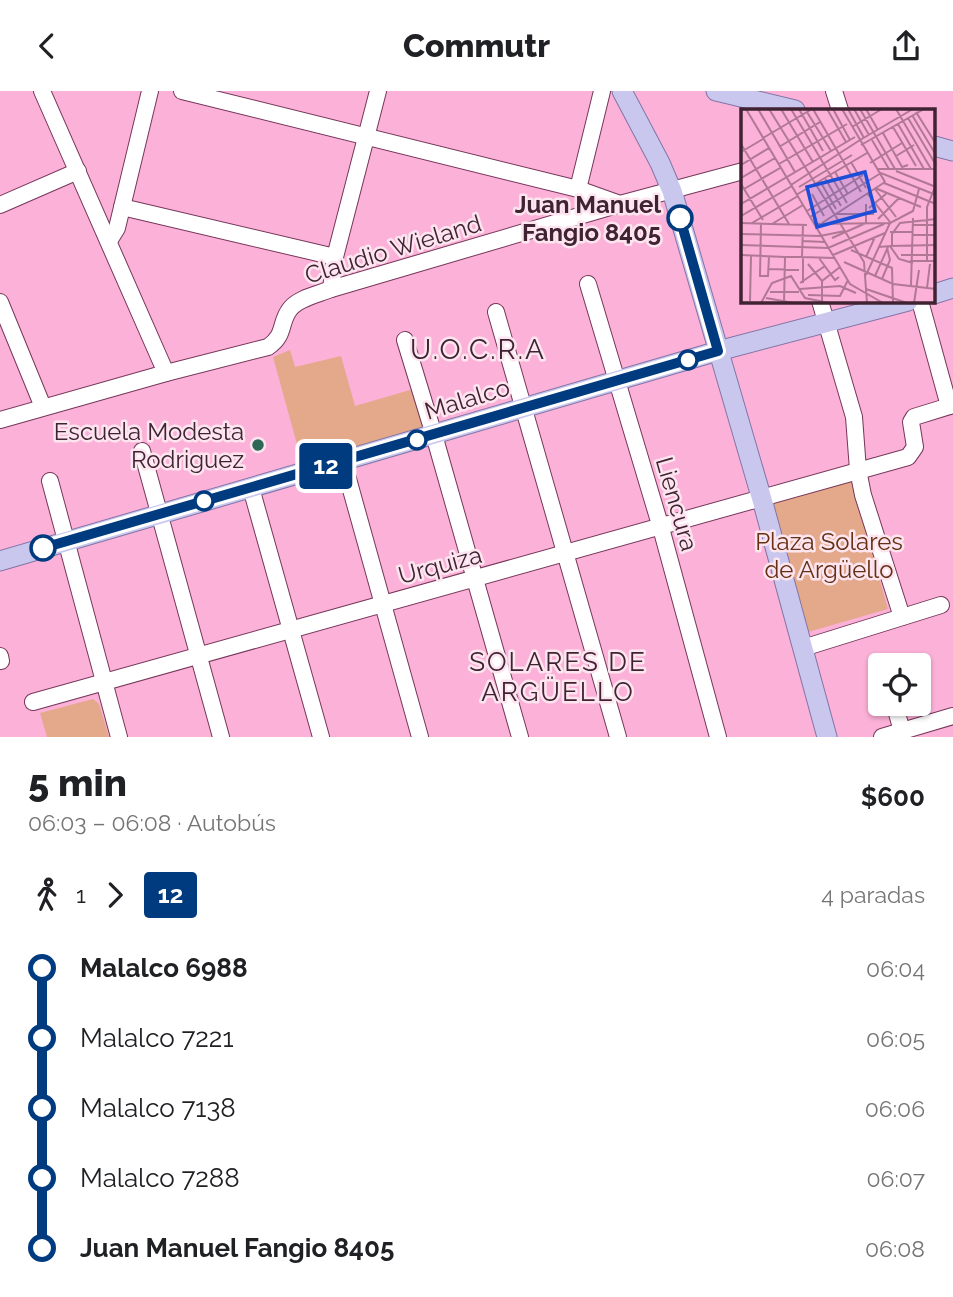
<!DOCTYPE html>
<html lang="es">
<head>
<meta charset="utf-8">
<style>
	body { margin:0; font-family:Raleway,sans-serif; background:#f2f2f2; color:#202124; height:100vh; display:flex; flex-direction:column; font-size:26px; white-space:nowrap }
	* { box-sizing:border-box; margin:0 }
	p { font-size:23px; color:#757577 }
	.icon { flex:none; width:38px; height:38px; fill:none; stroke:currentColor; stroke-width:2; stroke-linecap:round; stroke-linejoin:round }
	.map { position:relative; height:646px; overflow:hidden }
	.panel { display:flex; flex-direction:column; background:#fff; flex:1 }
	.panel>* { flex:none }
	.badge { padding:0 14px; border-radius:5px; font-size:24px; line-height:46px }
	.buttons { position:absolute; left:868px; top:562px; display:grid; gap:14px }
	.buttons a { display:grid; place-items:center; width:63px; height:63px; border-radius:7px; background:#fff; box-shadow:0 2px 5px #0004; font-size:35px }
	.map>.badge { position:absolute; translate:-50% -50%; box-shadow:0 0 0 4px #fff }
	.legs { display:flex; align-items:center; gap:10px; height:77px; padding:0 28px; font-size:23px }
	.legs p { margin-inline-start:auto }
	.headline { display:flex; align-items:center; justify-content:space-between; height:119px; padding:0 28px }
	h1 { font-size:38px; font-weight:800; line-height:52px }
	ul { padding:0 28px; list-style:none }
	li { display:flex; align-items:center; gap:24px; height:70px; font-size:26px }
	li i { display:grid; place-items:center; width:10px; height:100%; margin:0 9px; background:currentColor }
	li i::after { content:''; width:18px; height:18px; margin:-9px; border:5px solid; border-radius:50%; background:#fff }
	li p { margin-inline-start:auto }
	li:first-child i { background:linear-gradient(#0000 50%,currentColor 0) }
	li:last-child i { background:linear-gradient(currentColor 50%,#0000 0) }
	header { display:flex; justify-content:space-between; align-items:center; height:91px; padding:0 28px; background:#fff; font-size:32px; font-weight:800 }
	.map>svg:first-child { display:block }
</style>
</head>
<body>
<header><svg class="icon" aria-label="back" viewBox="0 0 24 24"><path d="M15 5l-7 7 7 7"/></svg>Commutr<svg class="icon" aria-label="share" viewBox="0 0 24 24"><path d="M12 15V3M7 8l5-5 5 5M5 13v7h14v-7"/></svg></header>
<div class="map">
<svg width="953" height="646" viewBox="0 0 953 646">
	<rect width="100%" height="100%" fill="#fcb1d8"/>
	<g fill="#e4a88a">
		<path d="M290,259L295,276L341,265L355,315L417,297L427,339L303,375L273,266Z"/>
		<path d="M851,387L888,518L808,541L771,409Z"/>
		<path d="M93,608L99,613L109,646H47L40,622Z"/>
	</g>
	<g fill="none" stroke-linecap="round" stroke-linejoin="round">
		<g stroke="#76375a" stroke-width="18">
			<g id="minor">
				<path d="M42,0L166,282"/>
				<path d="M182,0L578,98L620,113"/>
				<path d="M834,0L840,19"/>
				<path d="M578,98L602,0"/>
				<path d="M0,114L78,80"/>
				<path d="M122,116L335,166"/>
				<path d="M109,150L117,137L150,0"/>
				<path d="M588,193L661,437L718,646"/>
				<path d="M331,198L335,166L378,0"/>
				<path d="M820,210L854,326L858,379L863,404L902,526"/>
				<path d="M920,210L949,315"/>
				<path d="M0,211L43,316"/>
				<path d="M496,221L618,646"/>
				<path d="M405,249L434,344L520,646"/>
				<path d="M0,329L166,282L268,256C286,244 279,232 290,218C298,207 319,203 331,198L620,113L743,80"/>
				<path d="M142,360L221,646"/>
				<path d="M343,370L420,646"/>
				<path d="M50,390L119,646"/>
				<path d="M251,397L321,646"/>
				<path d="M803,557L941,514"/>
				<path d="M0,565L1,570"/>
				<path d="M33,611L908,366L915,356L911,331L914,326L953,314"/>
				<path d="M894,612L902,640"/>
				<path d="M882,646L953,625"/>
			</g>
		</g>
		<g stroke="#8275a6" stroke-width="21">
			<g id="major">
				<path d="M622,0L660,72L672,100L763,412L827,646"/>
				<path d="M716,0L795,19"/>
				<path d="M934,55L953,60"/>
				<path d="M934,203L953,197"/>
				<path d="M0,470L718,260L908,210"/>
			</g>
		</g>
		<use href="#minor" stroke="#fff" stroke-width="16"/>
		<use href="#major" stroke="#cac7ef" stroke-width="19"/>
	</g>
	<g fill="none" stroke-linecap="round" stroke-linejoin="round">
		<g stroke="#fff" stroke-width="16">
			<path id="line-1" d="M43,457L718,260L680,127"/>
		</g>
		<use href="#line-1" stroke="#003b80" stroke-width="10"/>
	</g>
	<g fill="#fff" stroke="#003b80" stroke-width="3.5">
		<circle cx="680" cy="127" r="12"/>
		<circle cx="688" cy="269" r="9"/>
		<circle cx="417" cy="349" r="9"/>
		<circle cx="204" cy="410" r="9"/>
		<circle cx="43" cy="457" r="12"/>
	</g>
	<circle fill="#2d6954" stroke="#fde5f0" stroke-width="2.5" cx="258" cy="354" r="7"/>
	<g text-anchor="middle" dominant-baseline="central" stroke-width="5" stroke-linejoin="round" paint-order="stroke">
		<g font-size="24" font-weight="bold" fill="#402332" stroke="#fde5f0" text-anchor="end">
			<text x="661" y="113">Juan Manuel<tspan x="661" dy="28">Fangio 8405</tspan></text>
		</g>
		<g font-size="24" fill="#402332" stroke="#fde5f0">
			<text transform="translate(393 158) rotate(-17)">Claudio Wieland</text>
			<text transform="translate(467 308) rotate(-17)">Malalco</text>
			<text transform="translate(677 413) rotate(74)">Liencura</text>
			<text transform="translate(440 474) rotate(-15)">Urquiza</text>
		</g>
		<g font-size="24" fill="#402332" stroke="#fde5f0" text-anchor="end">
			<text x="244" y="340">Escuela Modesta<tspan x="244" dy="28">Rodriguez</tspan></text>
		</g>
		<g font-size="24" fill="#653013" stroke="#fde5f0">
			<text x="829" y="450">Plaza Solares<tspan x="829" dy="28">de Argüello</tspan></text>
		</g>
		<g font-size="26" letter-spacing="2" fill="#402332" stroke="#fde5f0">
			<text x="558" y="571">SOLARES DE<tspan x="558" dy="30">ARGÜELLO</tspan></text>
		</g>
		<g font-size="28" letter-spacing="2" fill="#402332" stroke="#fde5f0">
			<text x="478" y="258">U.O.C.R.A</text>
		</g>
	</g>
	<g transform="translate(741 18)">
		<rect width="194" height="194" fill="#fcb1d8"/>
		<path fill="none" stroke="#b17896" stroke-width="2" d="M5,0L109,175L142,194M17,0L54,63M28,0L123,153L126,194M40,0L72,53M50,0L106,94M58,0L82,42M72,0L120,83M86,0L105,33M92,0L109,31M107,0L123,29M113,0L128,26M119,0L154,60M125,0L137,21M155,0L190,60M66,3L90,42M175,3L195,35M171,6L195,46M167,9L195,56M157,15L183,60M111,18L141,0M152,18L175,57M142,24L161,58L167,56M22,29L71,0M119,31L172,0M131,31L148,60M0,35L48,115M120,36L183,0M38,38L79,13M0,43L22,30M155,47L173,36M110,53L125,79M129,54L161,34M38,55L106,15M0,56L28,39M136,60H195M155,62L195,78M94,63L107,85M0,69L34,49M84,69L100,97M79,72L95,100M143,74L195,95M0,75L22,111M50,76L119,31M58,78L111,46M134,79L180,98M3,80L39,59M134,80L155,108M126,84L149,113M71,85L83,107M55,86L126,44M0,95L114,28M128,99L146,84M66,102L122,66M95,105H133M0,107L51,77M69,108L140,64L195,86M137,110L158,89M0,114L66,116M11,114L57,87M20,114L19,167H27L28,147M81,114L144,73L101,0M31,115L62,96M73,115L149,114M172,116H195M149,123H172M0,125L79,127L104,122M172,126H195M91,129L125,114V95M61,132L84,133M0,136L87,139L143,115M149,137L195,136M138,138L149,137L158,150L172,154M151,138V125L159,114L195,110M110,141L151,159L152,194M0,146L44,148M92,146L144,124M160,146H195M61,148L93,149M125,148L134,128M78,149L94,171L98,168M169,152H195M186,152V98L194,78M103,153L152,175L195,180M67,155L81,172M28,160L58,161M125,166L149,114L172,102L178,80M134,167L147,138M141,170L149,151L146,139M59,174L84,157M62,174V148M170,176L172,109M186,179L189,155M59,180L99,177L115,184M125,180L166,194M29,183H58M67,186L99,187L107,171M25,189L53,194M9,192L10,147M20,194L31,174L50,167L64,189L88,194M43,194L44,148H61L62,116M81,194V172L99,158M173,194L178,161"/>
		<path fill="#1d4ed8" fill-opacity="0.15" stroke="#1d4ed8" stroke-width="3.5" d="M124,63L134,102L76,118L66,78Z"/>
		<rect width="194" height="194" fill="none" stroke="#402332" stroke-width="3.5"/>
	</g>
</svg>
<div class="buttons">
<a><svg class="icon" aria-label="locate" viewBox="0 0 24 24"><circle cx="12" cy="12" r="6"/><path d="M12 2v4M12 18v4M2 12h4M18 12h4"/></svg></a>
</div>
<b class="badge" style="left:326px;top:375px;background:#003b80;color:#fff">12</b>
</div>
<section class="panel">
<div class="headline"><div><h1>5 min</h1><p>06:03 – 06:08 · Autobús</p></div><b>$600</b></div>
<div class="legs"><svg class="icon" aria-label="walk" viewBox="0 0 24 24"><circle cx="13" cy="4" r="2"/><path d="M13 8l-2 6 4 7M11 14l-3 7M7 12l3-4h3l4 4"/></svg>1<svg class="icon" aria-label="forward" viewBox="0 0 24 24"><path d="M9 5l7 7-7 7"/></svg><b class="badge" style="background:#003b80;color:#fff">12</b><p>4 paradas</p></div>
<ul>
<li><i style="color:#003b80"></i><b>Malalco 6988</b><p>06:04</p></li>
<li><i style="color:#003b80"></i><span>Malalco 7221</span><p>06:05</p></li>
<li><i style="color:#003b80"></i><span>Malalco 7138</span><p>06:06</p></li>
<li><i style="color:#003b80"></i><span>Malalco 7288</span><p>06:07</p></li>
<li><i style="color:#003b80"></i><b>Juan Manuel Fangio 8405</b><p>06:08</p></li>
</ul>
</section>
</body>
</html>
